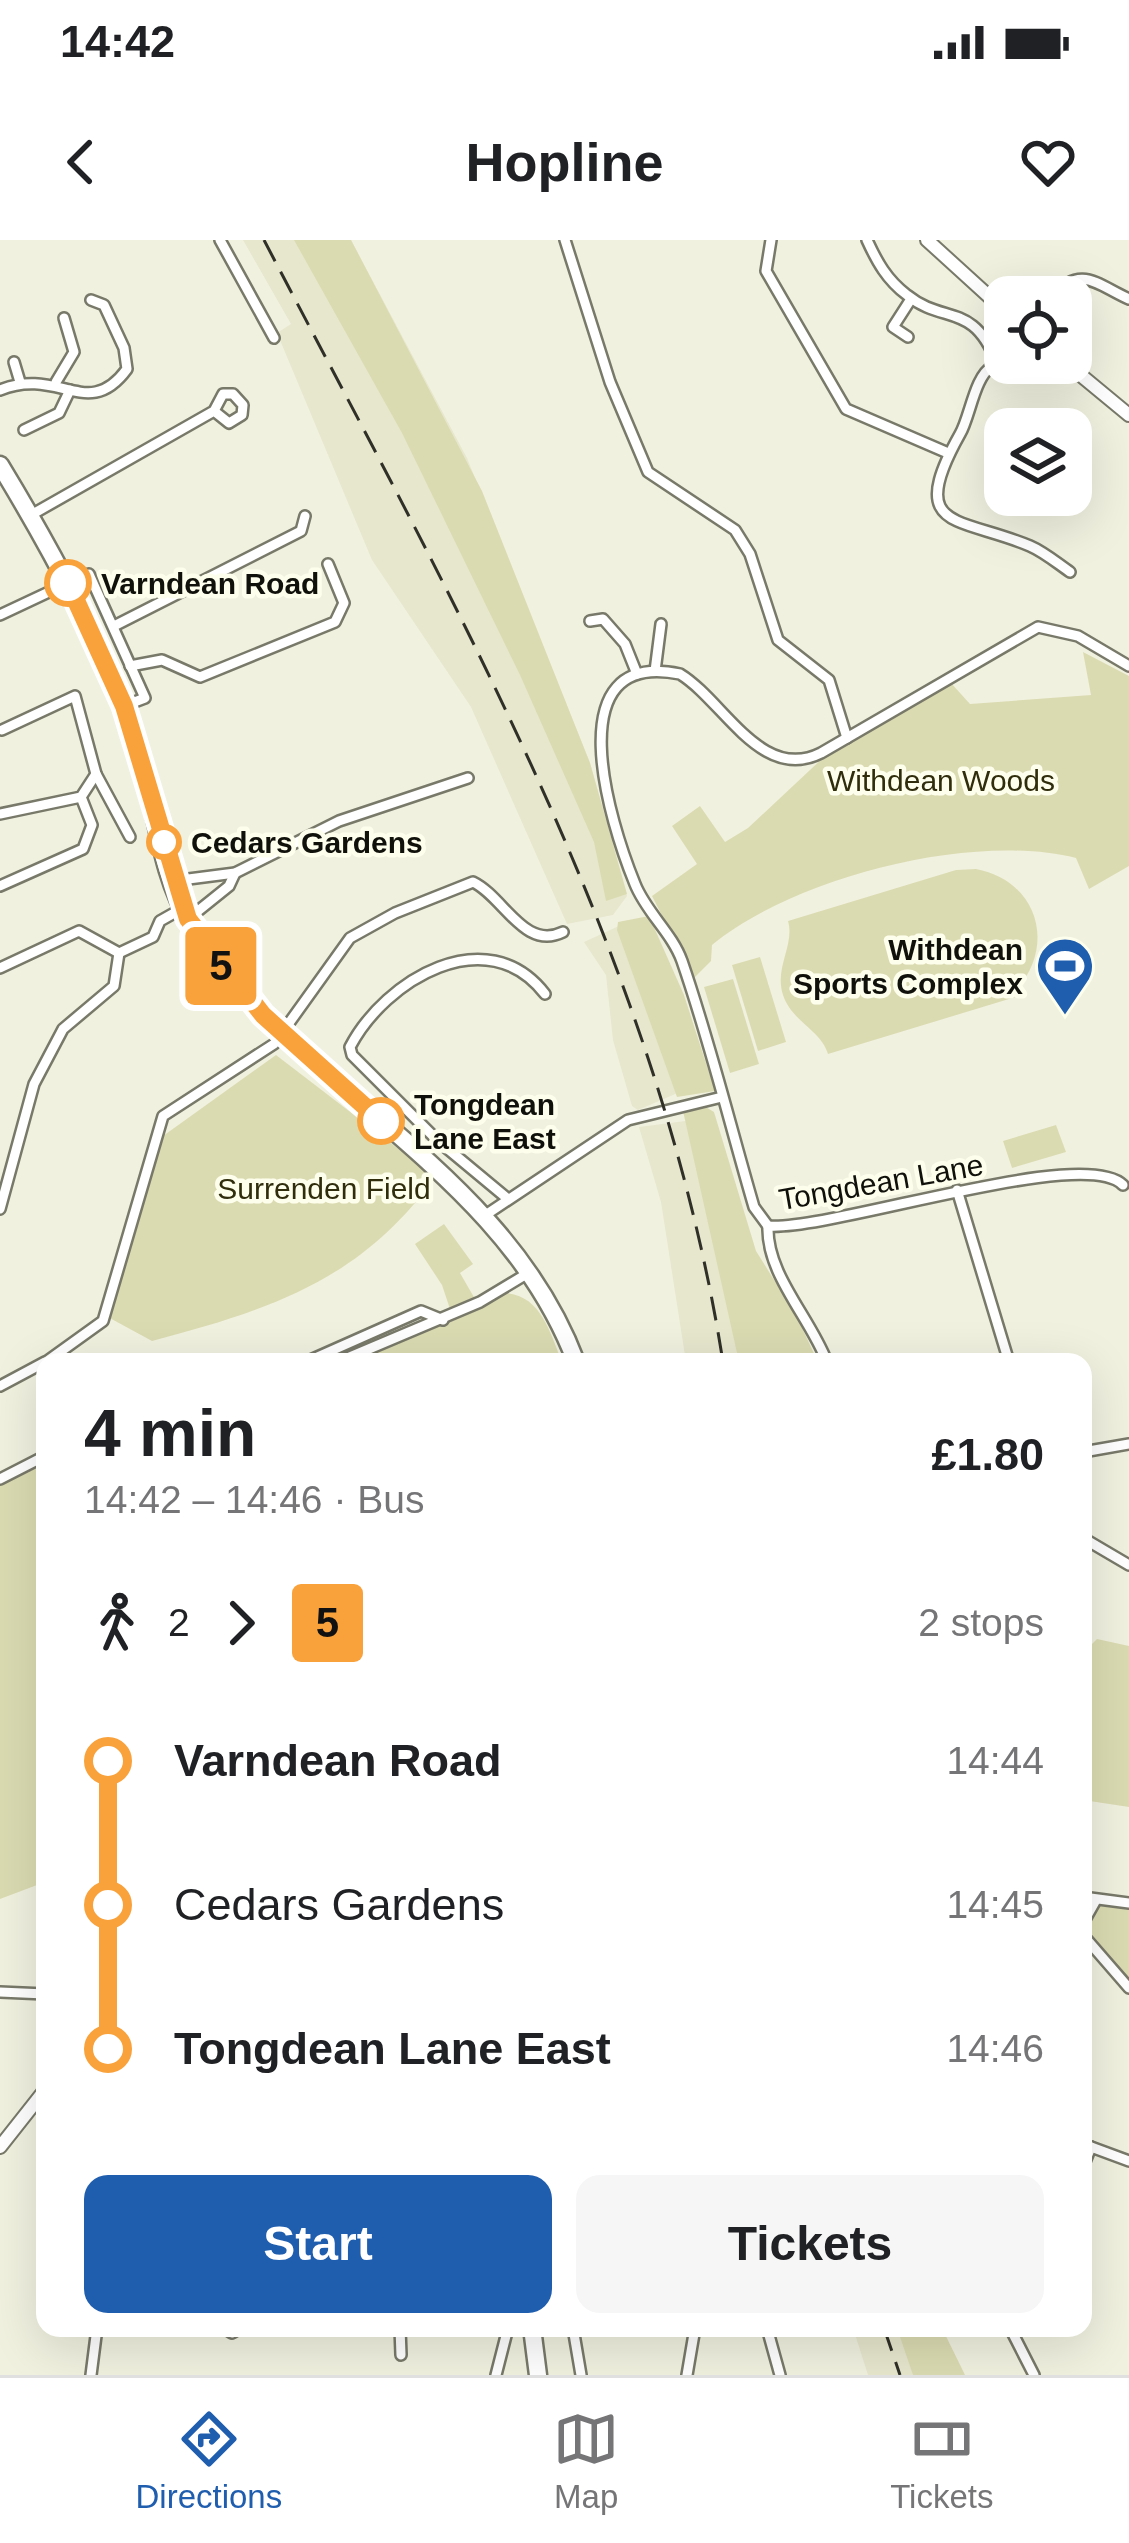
<!DOCTYPE html>
<html lang="en">
<head>
<meta charset="utf-8">
<style>
	body { margin:0; font-family:Arial,sans-serif; background:#f6f6f6; color:#202124; height:100vh; display:flex; flex-direction:column; font-size:45px; white-space:nowrap }
	* { box-sizing:border-box; margin:0 }
	p { font-size:39px; color:#757577 }
	.icon { flex:none; width:66px; height:66px; fill:none; stroke:currentColor; stroke-width:2; stroke-linecap:round; stroke-linejoin:round }
	.map { position:relative; flex:1; overflow:hidden }
	.details { position:absolute; left:36px; top:1113px; width:1056px; height:984px; display:flex; flex-direction:column; background:#fff; border-radius:24px; box-shadow:0 12px 48px #0002 }
	.details>* { flex:none }
	.badge { padding:0 24px; border-radius:9px; font-size:42px; line-height:78px }
	.fabs { position:absolute; left:984px; top:36px; display:grid; gap:24px }
	.fabs a { display:grid; place-items:center; width:108px; height:108px; border-radius:24px; background:#fff; box-shadow:0 12px 48px #0002; font-size:60px }
	.map>.badge { position:absolute; translate:-50% -50%; box-shadow:0 0 0 6px #fff }
	.legs { display:flex; align-items:center; gap:18px; height:132px; padding:0 48px; font-size:39px }
	.legs p { margin-inline-start:auto }
	.overview { display:flex; align-items:center; justify-content:space-between; height:204px; padding:0 48px }
	h1 { font-size:66px; font-weight:800; line-height:90px }
	.cta { display:flex; gap:24px; margin-top:auto; padding:24px 48px }
	.cta a { flex:1; height:138px; border-radius:24px; background:#1f5dae; color:#fff; font-size:48px; font-weight:800; line-height:138px; text-align:center }
	.cta a+a { background:#f6f6f6; color:#202124 }
	ul { padding:0 48px; list-style:none }
	li { display:flex; align-items:center; gap:42px; height:144px; font-size:45px }
	li i { display:grid; place-items:center; width:18px; height:100%; margin:0 15px; background:currentColor }
	li i::after { content:''; width:30px; height:30px; margin:-15px; border:9px solid; border-radius:50%; background:#fff }
	li p { margin-inline-start:auto }
	li:first-child i { background:linear-gradient(#0000 50%,currentColor 0) }
	li:last-child i { background:linear-gradient(currentColor 50%,#0000 0) }
	.status { display:flex; justify-content:space-between; align-items:center; height:84px; padding:0 60px; background:#fff; direction:ltr }
	.status svg { height:33px; fill:currentColor }
	header { display:flex; justify-content:space-between; align-items:center; height:156px; padding:0 48px; background:#fff; font-size:54px; font-weight:800 }
	.tabs { display:flex; justify-content:space-around; align-items:center; height:168px; border-top:3px solid #e0e0e0; background:#fff; font-size:33px; color:#757577 }
	.tabs a { display:grid; justify-items:center; gap:6px }
	.tabs .selected { color:#1f5dae }
	.map>svg:first-child { display:block }
</style>
</head>
<body>
<div class="status"><b>14:42</b><svg viewBox="0 0 49 12"><path d="M0 12V9h3v3zM5 12V6h3v6zM10 12V3h3v9zM15 12V0h3v12zM26 1h20v11H26zM47 4h2v5h-2z"/></svg></div>
<header><svg class="icon" aria-label="back" viewBox="0 0 24 24"><path d="M15 5l-7 7 7 7"/></svg>Hopline<svg class="icon" aria-label="heart" viewBox="0 0 24 24"><path d="M12 20l-8-8c-3-5 5-10 8-4 3-6 11-1 8 4z"/></svg></header>
<div class="map">
<svg width="1129" height="2135" viewBox="0 0 1129 2135">
	<rect width="100%" height="100%" fill="#f1f1e0"/>
	<g fill="#e7e7ce">
		<path d="M243,0H351L467,218L590,523L627,656L613,675L567,684L471,467L372,320L277,93L291,84Z"/>
		<path d="M621,685L680,852L638,870L632,866L613,800L606,735L584,702Z"/>
		<path d="M693,880L756,1122H686L661,962L639,887Z"/>
		<path d="M853,2088H914L932,2135H868Z"/>
	</g>
	<g fill="#dbdbb2">
		<path d="M294,0H351L482,251L590,523L627,654L606,661L594,602L520,435L402,193Z"/>
		<path d="M1083,412L1129,436V626L1089,649L1076,618C972,592 795,637 712,705L711,721L694,738L652,656L697,624L672,586L700,566L725,602L748,588L826,515L951,443L970,464L1091,455Z"/>
		<path d="M976,629C1036,640 1057,703 1017,749L1019,756L828,814C821,790 792,782 783,755C774,728 795,705 788,681L956,630Z"/>
		<path d="M649,676L684,755L715,851L677,857L617,690L618,682Z"/>
		<path d="M760,717L786,802L758,811L732,725Z"/>
		<path d="M733,739L759,824L730,833L704,747Z"/>
		<path d="M276,815L435,937C362,1040 269,1070 152,1101L106,1076L163,896Z"/>
		<path d="M704,866L714,872L756,1011L796,1075L818,1122H739L683,871Z"/>
		<path d="M1056,885L1066,912L1012,928L1003,901Z"/>
		<path d="M444,984L473,1024L460,1033L475,1059L451,1072L442,1045L415,1004Z"/>
		<path d="M506,1053C541,1056 550,1092 562,1122H350Z"/>
		<path d="M45,1222V1642L0,1659V1243Z"/>
		<path d="M1097,1399L1129,1406V1567L1083,1560V1413Z"/>
		<path d="M1083,1662L1129,1670V1739L1083,1691Z"/>
		<path d="M897,2088H942L965,2135H913Z"/>
	</g>
	<g fill="none" stroke-linecap="round" stroke-linejoin="round">
		<g stroke="#79796a" stroke-width="14">
			<g id="minor">
				<path d="M220,0L274,98"/>
				<path d="M565,0L610,142L648,232L735,290L750,314L778,400L829,440L847,498"/>
				<path d="M771,0L766,31L846,169L948,213"/>
				<path d="M867,0C877,22 887,40 907,55C944,85 973,61 997,123"/>
				<path d="M1053,57C1080,23 1099,46 1129,59"/>
				<path d="M908,97L893,87L911,59"/>
				<path d="M14,122L20,142"/>
				<path d="M1018,123C1008,127 999,123 992,127C975,135 970,177 960,194C905,292 959,276 1030,306C1044,312 1057,323 1070,332"/>
				<path d="M56,142L74,112L64,78"/>
				<path d="M0,150C59,126 88,182 127,129L124,108L104,65L91,60"/>
				<path d="M24,190L59,173L70,150"/>
				<path d="M31,275L214,171L223,154H233L243,165L242,175L229,183L214,171"/>
				<path d="M89,334L145,458L124,466"/>
				<path d="M0,375L68,343"/>
				<path d="M590,381L603,379L625,404L637,434"/>
				<path d="M114,386L301,291L305,276"/>
				<path d="M130,426L162,420L200,437L335,382L344,363L328,324"/>
				<path d="M655,431L661,384"/>
				<path d="M96,534L130,597"/>
				<path d="M0,574L81,557L96,534L75,456L2,490"/>
				<path d="M173,641L235,633L339,581L468,538"/>
				<path d="M0,646L83,609L92,585L81,557"/>
				<path d="M188,679L229,646L235,633"/>
				<path d="M119,713L153,697L160,681L183,668"/>
				<path d="M0,728L79,691L119,713L114,746L63,789L34,844L0,969"/>
				<path d="M957,950L1009,1122"/>
				<path d="M508,959L437,900L352,815L350,807C385,740 487,679 545,754"/>
				<path d="M487,974L628,880L722,857"/>
				<path d="M768,986L754,967C730,885 710,802 682,721C672,693 646,672 635,644C610,583 555,408 680,434C724,461 761,543 821,513L1038,387L1078,396L1129,426"/>
				<path d="M768,986C832,991 1083,905 1123,945"/>
				<path d="M768,986C766,1034 810,1077 827,1122"/>
				<path d="M46,1122L103,1081L163,876L274,804L350,698L395,673L473,642C504,657 524,711 563,692"/>
				<path d="M306,1122L421,1071L443,1080"/>
				<path d="M338,1122L480,1062L530,1032"/>
				<path d="M0,1146L45,1122"/>
				<path d="M1083,1212L1129,1204"/>
				<path d="M0,1239L45,1216"/>
				<path d="M1083,1298L1129,1325"/>
				<path d="M1083,1657L1129,1663"/>
				<path d="M1083,1683L1096,1660"/>
				<path d="M1083,1695L1129,1748"/>
				<path d="M0,1752L45,1754"/>
				<path d="M1083,1904L1129,1921"/>
				<path d="M1083,1927L1091,1907"/>
				<path d="M224,2088L232,2093L241,2088"/>
				<path d="M400,2088L401,2115"/>
				<path d="M573,2088L581,2135"/>
				<path d="M767,2088L780,2135"/>
				<path d="M1010,2088L1034,2135"/>
				<path d="M91,2135L97,2088"/>
				<path d="M496,2135L508,2088"/>
				<path d="M687,2135L695,2088"/>
			</g>
		</g>
		<g stroke="#79796a" stroke-width="16">
			<g id="tertiary">
				<path d="M927,0L1005,71"/>
				<path d="M1066,123L1129,175"/>
				<path d="M0,1907L45,1850"/>
			</g>
		</g>
		<g stroke="#79796a" stroke-width="21">
			<g id="trunk">
				<path d="M0,225C54,314 102,403 136,502C156,559 158,632 191,683C298,852 503,928 576,1122"/>
				<path d="M532,2088L538,2135"/>
			</g>
		</g>
		<use href="#minor" stroke="#fff" stroke-width="9"/>
		<use href="#tertiary" stroke="#fff" stroke-width="12"/>
		<use href="#trunk" stroke="#fff" stroke-width="16"/>
		<g stroke="#303028" stroke-width="3" stroke-dasharray="24 12" stroke-linecap="butt">
			<path d="M264,0C451,359 659,716 723,1122"/>
			<path d="M884,2088L900,2135"/>
		</g>
	</g>
	<g fill="none" stroke-linecap="round" stroke-linejoin="round">
		<g stroke="#fff" stroke-width="27">
			<path id="line-1" d="M68,343L124,466L188,679L263,775L381,881"/>
		</g>
		<use href="#line-1" stroke="#f9a23c" stroke-width="18"/>
	</g>
	<defs>
		<g id="stadium-pin" transform="scale(3)"><path d="M0 17L-7.5 6A9.5 9.5 0 1 1 7.5 6Z" fill="#1f5dae" stroke="#fefeed"/><path d="M0-5a6.5 5 0 1 0 0 10a6.5 5 0 1 0 0-10ZM-3.5-1.8h7v3.6h-7Z" fill="#fff"/></g>
	</defs>
	<g fill-rule="evenodd">
		<use href="#stadium-pin" x="1065" y="726"/>
	</g>
	<g fill="#fff" stroke="#f9a23c" stroke-width="6">
		<circle cx="68" cy="343" r="21"/>
		<circle cx="164" cy="602" r="15"/>
		<circle cx="381" cy="881" r="21"/>
	</g>
	<g text-anchor="middle" dominant-baseline="central" stroke-width="9" stroke-linejoin="round" paint-order="stroke">
		<g font-size="30" font-weight="bold" fill="#11110b" stroke="#fefeed" text-anchor="start">
			<text x="101" y="343">Varndean Road</text>
			<text x="191" y="602">Cedars Gardens</text>
			<text x="414" y="864">Tongdean<tspan x="414" dy="34">Lane East</tspan></text>
		</g>
		<g font-size="30" fill="#2f2d0c" stroke="#fefeed">
			<text x="941" y="540">Withdean Woods</text>
			<text x="324" y="948">Surrenden Field</text>
		</g>
		<g font-size="30" font-weight="bold" fill="#11110b" stroke="#fefeed" text-anchor="end">
			<text x="1023" y="709">Withdean<tspan x="1023" dy="34">Sports Complex</tspan></text>
		</g>
		<g font-size="30" fill="#11110b" stroke="#fefeed">
			<text transform="translate(881 942) rotate(-10)">Tongdean Lane</text>
		</g>
	</g>
</svg>
<div class="fabs">
<a><svg class="icon" aria-label="locate" viewBox="0 0 24 24"><circle cx="12" cy="12" r="6"/><path d="M12 2v4M12 18v4M2 12h4M18 12h4"/></svg></a>
<a><svg class="icon" aria-label="layers" viewBox="0 0 24 24"><path d="M12 4l9 5-9 5-9-5zM3 14l9 5 9-5"/></svg></a>
</div>
<b class="badge" style="left:221px;top:726px;background:#f9a23c;color:#111">5</b>
<section class="details">
<div class="overview"><div><h1>4 min</h1><p>14:42 – 14:46 · Bus</p></div><b>£1.80</b></div>
<div class="legs"><svg class="icon" aria-label="walk" viewBox="0 0 24 24"><circle cx="13" cy="4" r="2"/><path d="M13 8l-2 6 4 7M11 14l-3 7M7 12l3-4h3l4 4"/></svg>2<svg class="icon" aria-label="forward" viewBox="0 0 24 24"><path d="M9 5l7 7-7 7"/></svg><b class="badge" style="background:#f9a23c;color:#111">5</b><p>2 stops</p></div>
<ul>
<li><i style="color:#f9a23c"></i><b>Varndean Road</b><p>14:44</p></li>
<li><i style="color:#f9a23c"></i><span>Cedars Gardens</span><p>14:45</p></li>
<li><i style="color:#f9a23c"></i><b>Tongdean Lane East</b><p>14:46</p></li>
</ul>
<div class="cta"><a>Start</a><a>Tickets</a></div>
</section>
</div>
<nav class="tabs">
<a class="selected"><svg class="icon" aria-label="directions" viewBox="0 0 24 24"><path d="M12 3l9 9-9 9-9-9zM9 14v-3h6M13 9l2 2-2 2"/></svg>Directions</a>
<a><svg class="icon" aria-label="map" viewBox="0 0 24 24"><path d="M3 6l6-2 6 2 6-2v14l-6 2-6-2-6 2zM9 4v14M15 6v14"/></svg>Map</a>
<a><svg class="icon" aria-label="tickets" viewBox="0 0 24 24"><path d="M3 7h18v10H3zM15 7v10"/></svg>Tickets</a>
</nav>
</body>
</html>
